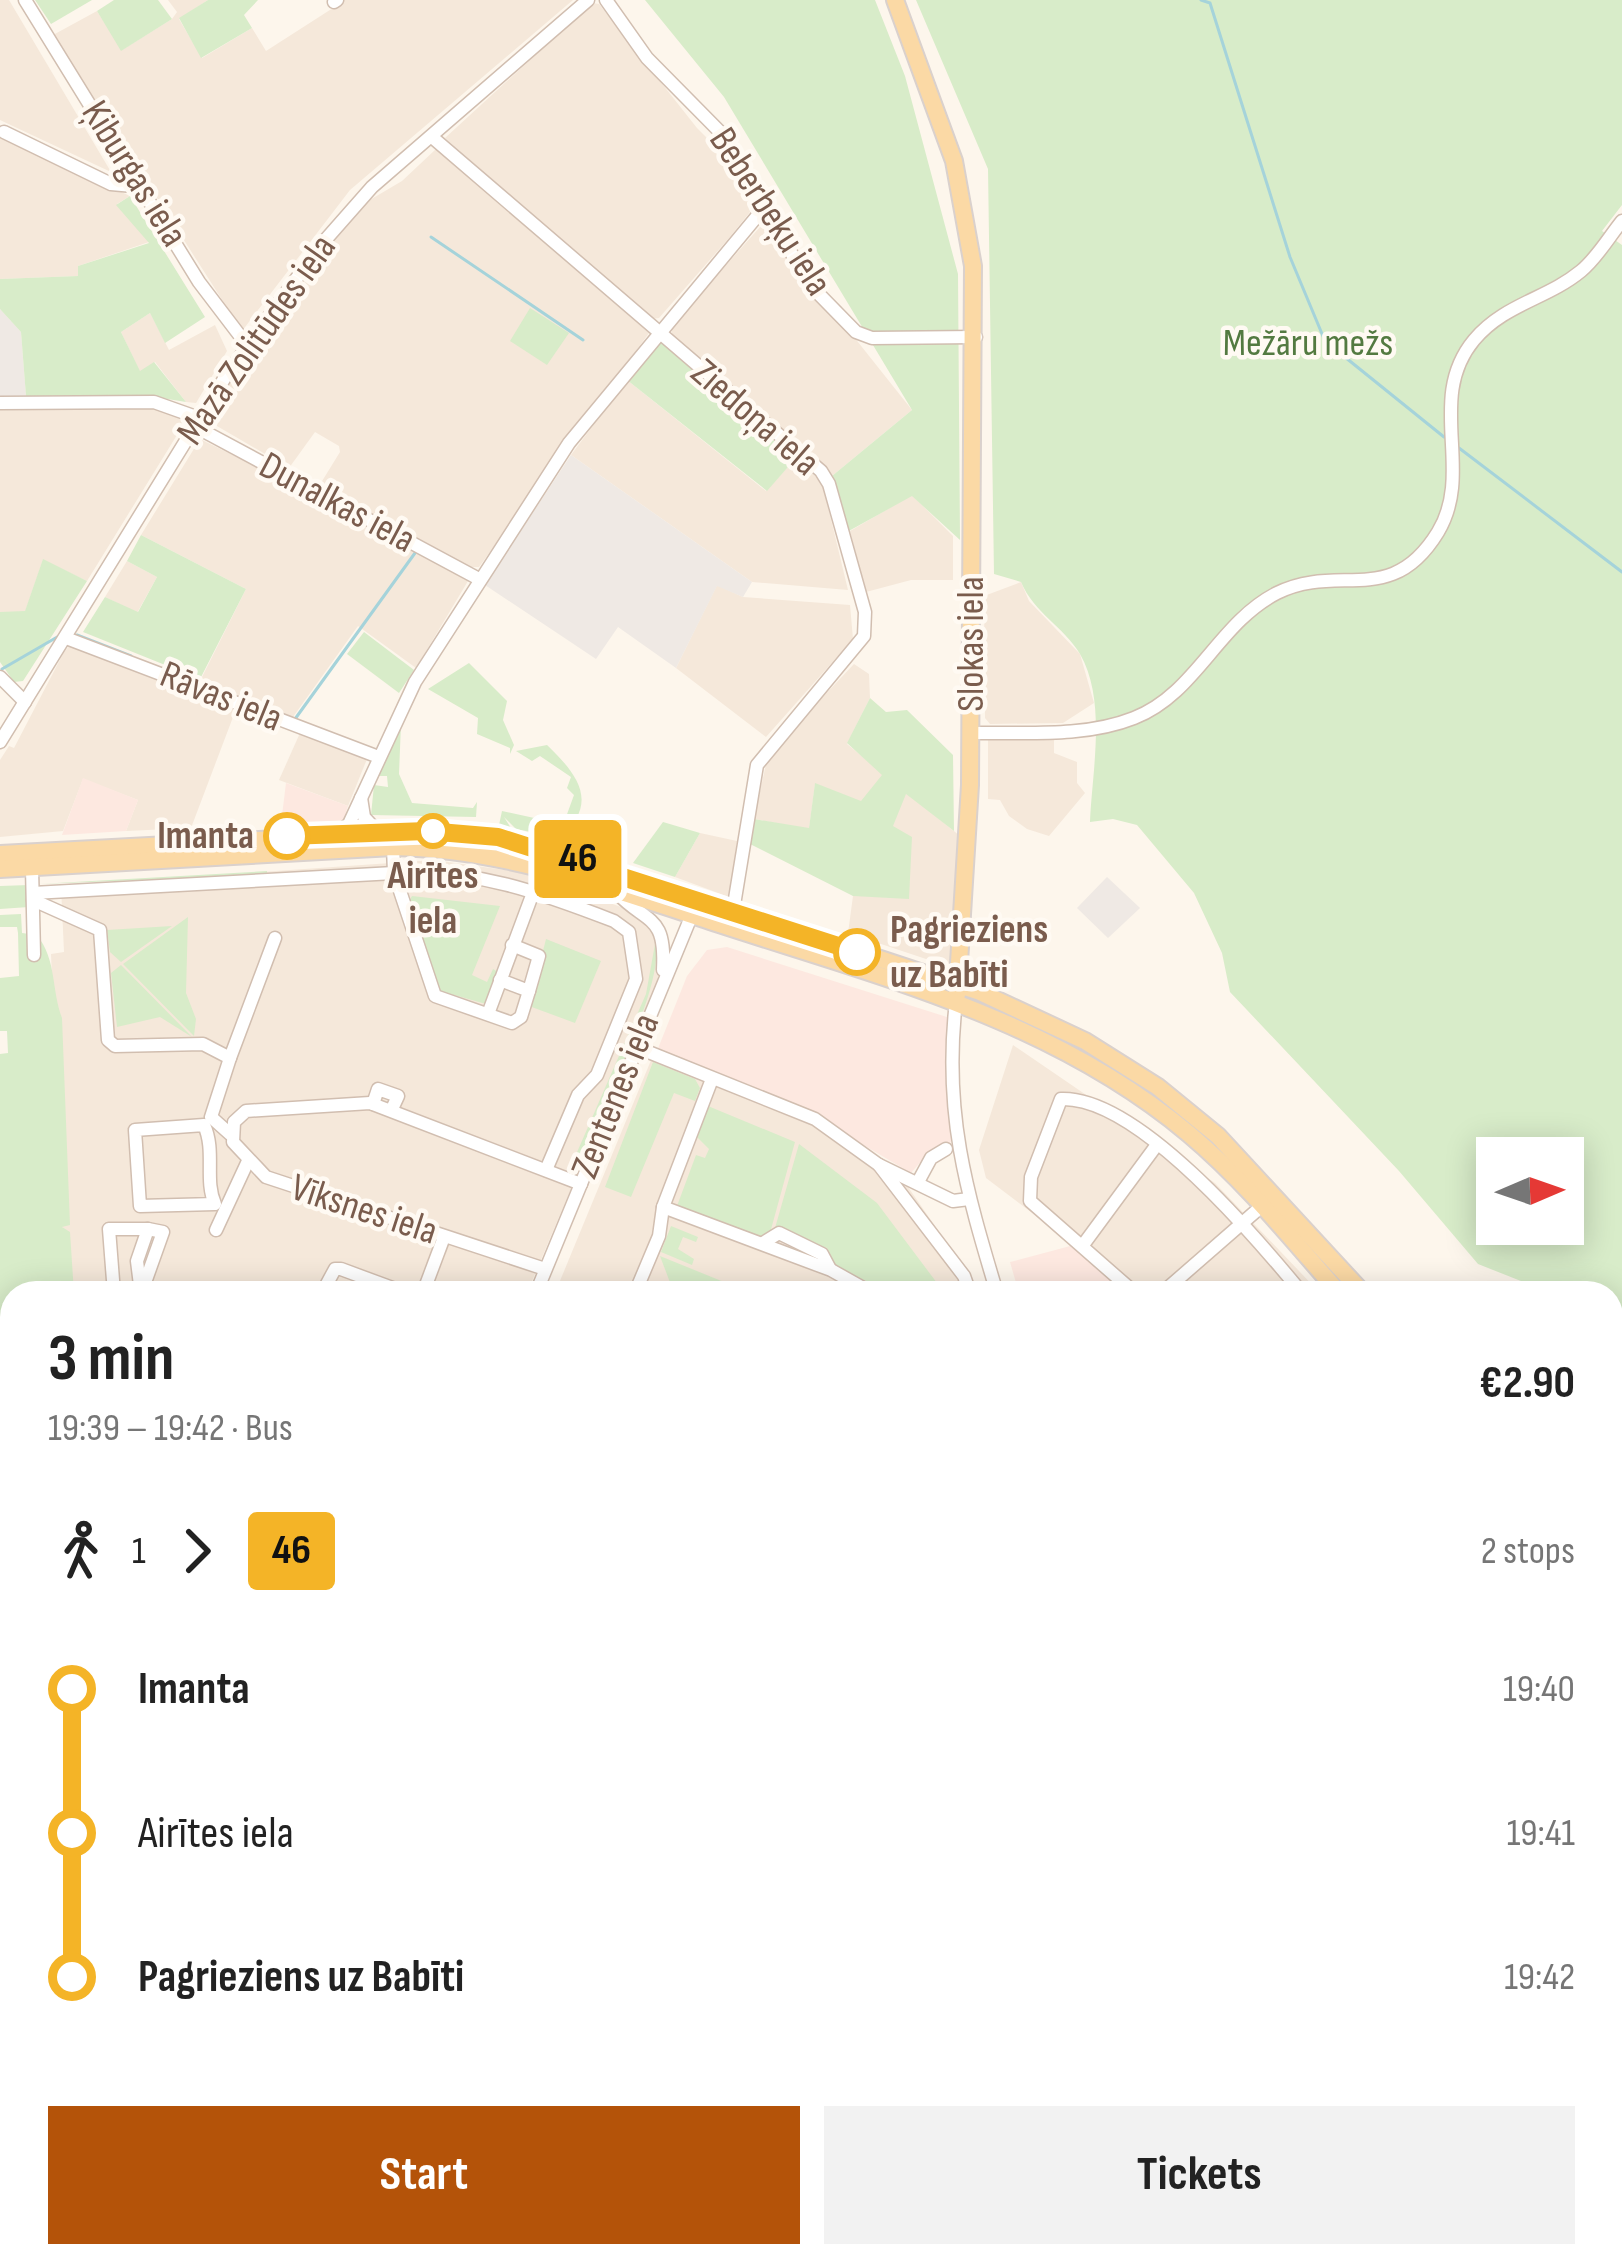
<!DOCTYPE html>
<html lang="en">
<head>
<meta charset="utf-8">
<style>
	body { margin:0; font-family:"Sofia Sans Condensed",sans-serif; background:#f2f2f2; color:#222; height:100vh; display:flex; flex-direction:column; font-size:45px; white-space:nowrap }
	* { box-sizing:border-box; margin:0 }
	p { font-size:39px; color:#767676 }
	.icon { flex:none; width:66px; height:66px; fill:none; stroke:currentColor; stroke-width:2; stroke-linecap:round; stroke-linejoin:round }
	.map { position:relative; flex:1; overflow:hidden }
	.drawer { position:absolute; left:0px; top:1281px; width:1623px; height:987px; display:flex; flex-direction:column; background:#fff; border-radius:36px 36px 0 0; box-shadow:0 6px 30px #0003 }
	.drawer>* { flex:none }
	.badge { padding:0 24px; border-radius:9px; font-size:42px; line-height:78px }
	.needle { width:78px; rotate:88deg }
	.tools { position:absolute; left:1476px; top:1137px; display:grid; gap:24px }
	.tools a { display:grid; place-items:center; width:108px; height:108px; border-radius:0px; background:#fff; box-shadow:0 6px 30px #0003; font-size:60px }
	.map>.badge { position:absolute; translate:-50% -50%; box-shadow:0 0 0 6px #fff }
	.legs { display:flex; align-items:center; gap:18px; height:132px; padding:0 48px; font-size:39px }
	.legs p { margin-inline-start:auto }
	.head { display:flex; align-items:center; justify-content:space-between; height:204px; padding:0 48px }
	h1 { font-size:66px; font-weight:700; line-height:90px }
	.primary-button { display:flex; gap:24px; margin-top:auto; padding:24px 48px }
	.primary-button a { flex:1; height:138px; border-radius:0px; background:#b45309; color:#fff; font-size:48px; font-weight:700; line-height:138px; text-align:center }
	.primary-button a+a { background:#f2f2f2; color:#222 }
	ul { padding:0 48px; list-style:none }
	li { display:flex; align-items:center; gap:42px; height:144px; font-size:45px }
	li i { display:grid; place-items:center; width:18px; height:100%; margin:0 15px; background:currentColor }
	li i::after { content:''; width:30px; height:30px; margin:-15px; border:9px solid; border-radius:50%; background:#fff }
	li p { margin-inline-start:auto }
	li:first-child i { background:linear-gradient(#0000 50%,currentColor 0) }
	li:last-child i { background:linear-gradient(currentColor 50%,#0000 0) }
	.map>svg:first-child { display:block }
</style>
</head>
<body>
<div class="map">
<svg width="1622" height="2266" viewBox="0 0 1622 2266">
	<rect width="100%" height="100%" fill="#fdf6ec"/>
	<g fill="#f5e8da">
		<path d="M0,0H9L111,172L0,120Z"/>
		<path d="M168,0H208L179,19L202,58L252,28L266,51L333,8L329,0H573L350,190L242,331L53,35L97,11L122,50L172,19L177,12Z"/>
		<path d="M592,3L599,4L697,128L722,153L731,154L755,196L754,207L729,238L659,318L651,319L445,138Z"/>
		<path d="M0,136L130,196L117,204L149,242L78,266L79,276L0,279Z"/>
		<path d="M436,149L649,333L479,567H467L319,486L340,452L339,446L315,432L289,468L210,422L209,415L247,350L363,204L402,181Z"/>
		<path d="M760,227L771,233L807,290L854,337L912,410L832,476L672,334L671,327Z"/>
		<path d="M150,313L169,350L215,325L227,351L196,403L186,402L155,362L140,372L121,332Z"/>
		<path d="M627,380L766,491L795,459L822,482L848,590L752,582L571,455Z"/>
		<path d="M34,406L167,409L185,422L87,581L43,560L25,612H0V410Z"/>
		<path d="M200,439L346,511L468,581L416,668L358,626L293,717L241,696L191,828L126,831L138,800L83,779L63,831L0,837V760L9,746L14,748L64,652L71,644L195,691L246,589L141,535Z"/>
		<path d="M912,495L953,536V580H911L866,592L850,531Z"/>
		<path d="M127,561L157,577L137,613L105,597Z"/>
		<path d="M1021,582L1029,601L1080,654L1094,703L1063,723L990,724L985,718L984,596Z"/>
		<path d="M717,585L743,597L850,605L853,639L766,737L676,668Z"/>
		<path d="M854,664L869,674L870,698L847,744L960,836L950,967L848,933L853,896L815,784L809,829L754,819L768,755Z"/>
		<path d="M300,733L367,759L348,806L279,780Z"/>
		<path d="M1054,737V753L1077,762V783L1085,793L1049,836L1027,829L1009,816L1000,800L988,799V739Z"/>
		<path d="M700,833L737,841L729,897L675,877Z"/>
		<path d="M434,860L533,874L642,915L659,941L658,982L527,1293H65L51,954L64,952L61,886Z"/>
		<path d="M1013,1045L1215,1183L1320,1293H1125L1088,1255L986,1178L979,1150Z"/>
		<path d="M654,1053L831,1123L908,1187L964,1268L974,1293H555Z"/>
		<path d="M1611,1428L1622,1449V1486L1611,1502Z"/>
		<path d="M0,1436L12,1440V1806L0,1807Z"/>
		<path d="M1622,1907V2086L1611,2087V1908Z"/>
		<path d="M386,2256H471L482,2266H376Z"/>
		<path d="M883,2256H1198L1202,2266H866Z"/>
	</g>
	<g fill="#fde8e0">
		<path d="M83,778L138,800L126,831L62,835Z"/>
		<path d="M286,783L348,806L343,821L281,824Z"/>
		<path d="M727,947L950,1018L951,1142L929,1152L911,1173L806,1111L657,1051L687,976L707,950Z"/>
		<path d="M1074,1245L1125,1293H1019L1010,1262Z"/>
	</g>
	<g fill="#efe9e4">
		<path d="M0,309L21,332L26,396L0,399Z"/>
		<path d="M571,455L752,582L743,597L717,586L676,668L618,627L596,659L485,585Z"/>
		<path d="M1107,877L1140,908L1108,938L1077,908Z"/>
	</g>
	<path fill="#f3e8fa" d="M1622,2086V2266H1428L1442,2256H1611V2087Z"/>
	<g fill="#d8ecc9" fill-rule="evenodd">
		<path d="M35,0H92L51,24Z"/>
		<path d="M114,0H158L172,19L121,51L97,11Z"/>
		<path d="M208,0H258L244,15L252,28L201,58L179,18Z"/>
		<path d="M645,0H875L905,76L958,274L960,540L912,496L847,532L832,476L912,410L724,97Z"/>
		<path d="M916,0H1622V205L1602,231L1622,245V1322L1611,1317V1293H1551L1478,1264L1399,1171L1230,992L1222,953L1194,893L1137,825L1113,819L1090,822C1092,771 1107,701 1080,654C1064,627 1034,613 1021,582L994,574L988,169ZM1497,1158H1563V1224H1497Z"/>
		<path d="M130,196L205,317L165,343L150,313L121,332L140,371L154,362L186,402L143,395L26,396L21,332L0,309V279L78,276V266L149,243L116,205Z"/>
		<path d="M530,308L569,333L547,365L510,341Z"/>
		<path d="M657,339L795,459L767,491L627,380Z"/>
		<path d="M141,535L246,589L200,679L83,632L105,597L138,612L157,577L127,561Z"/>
		<path d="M43,559L87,581L23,681L14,682L0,662V612L25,611Z"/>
		<path d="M364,632L414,670L399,693L347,654Z"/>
		<path d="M469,663L507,701L503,720L514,745L510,754V748L477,734L478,718L428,689Z"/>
		<path d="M870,698L886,712L907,710L953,755L954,831L906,794L893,826L912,837L909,899L853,896L750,844L754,819L809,828L815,783L861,801L882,775L847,743Z"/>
		<path d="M401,724L399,774L412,803L473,808L477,802L476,817L371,815L374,785L388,787L387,776H377Z"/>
		<path d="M547,745C577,774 601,803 559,838L551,822L566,817L574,795L567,788L571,777L540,756L532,761L516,751Z"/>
		<path d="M502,811L548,821L551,836L516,829L504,817L511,828L499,825Z"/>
		<path d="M663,822L700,833L675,877L633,863Z"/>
		<path d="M267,871V875L39,884Z"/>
		<path d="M29,885V907L0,909V886Z"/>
		<path d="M412,896L500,906L472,975L487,982L493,969L498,972L486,1004L440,991L407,905Z"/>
		<path d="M21,914L22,933L37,935C57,961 51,988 62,1018L70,1225L62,1227L70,1232L74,1293H12V1463L0,1458V1054L8,1053L7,1031H0V978L19,976L18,933L17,927H0V915Z"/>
		<path d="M188,917L186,993L196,1019L194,1036L123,964Z"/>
		<path d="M172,926L121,962L110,952L107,930Z"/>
		<path d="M546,939L601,961L575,1023L529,1006Z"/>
		<path d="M655,944C667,980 595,1125 577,1168L571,1166L646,994Z"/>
		<path d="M121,965L192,1037L160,1017L117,1027L111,973Z"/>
		<path d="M653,1062L695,1079L700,1088L695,1101L674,1093L631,1197L605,1187Z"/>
		<path d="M708,1106L795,1142L770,1233L762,1237L677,1206L696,1155L705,1158L709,1149L697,1137Z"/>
		<path d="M799,1144L877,1203L940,1287L930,1293H882L879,1286L836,1269L827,1248L775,1228Z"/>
		<path d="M671,1226L698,1237L696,1242L683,1237L678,1249L694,1259L692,1265L661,1252Z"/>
		<path d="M660,1256L751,1293H674Z"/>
		<path d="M1622,1486V1568L1611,1556V1502Z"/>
		<path d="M1622,1701V1795H1611V1705Z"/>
		<path d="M0,1893H12V2256H386L376,2266H0Z"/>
		<path d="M1236,2256L1246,2264L1264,2256H1318L1302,2266H1237Z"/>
		<path d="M1329,2256H1406L1412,2266H1314Z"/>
		<path d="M1459,2256H1582L1589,2266H1466Z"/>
	</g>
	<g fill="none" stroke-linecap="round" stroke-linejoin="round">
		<g stroke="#a5d3da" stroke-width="3">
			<path d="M1201,0L1210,3L1290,257L1325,341L1444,437"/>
			<path d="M431,237L583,340"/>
			<path d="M1459,448L1622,572"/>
			<path d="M77,635L131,656"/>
			<path d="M2,669L59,636"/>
			<path d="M295,719L415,553"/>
			<path d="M72,2266L87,2256"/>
		</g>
		<g stroke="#d1beb0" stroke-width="15">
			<g id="minor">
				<path d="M25,0L199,282L247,345"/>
				<path d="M606,0L647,58L725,137L809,284L856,332L872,338L976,337"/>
				<path d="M334,2L337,0"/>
				<path d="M4,132L111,184L144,187"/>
				<path d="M432,137L821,471L829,484L865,612L864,636L757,765L733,911"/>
				<path d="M0,403L154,402L199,418"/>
				<path d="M194,426L479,579"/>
				<path d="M66,638L376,756"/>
				<path d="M0,677L25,702"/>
				<path d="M971,733C1024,732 1084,738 1134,718C1196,694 1218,623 1277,593C1339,562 1391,609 1438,532C1475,471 1425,399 1474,340C1504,304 1547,299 1581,271C1597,258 1609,237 1622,221"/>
				<path d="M0,742L224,379L320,246L372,187L588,0"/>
				<path d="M361,798L364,817L378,832"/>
				<path d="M337,833L349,824L415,682L569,443L763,209"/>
				<path d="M393,847L394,873C476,869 539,892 614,921L629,932L636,979L597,1075L578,1095L546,1170"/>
				<path d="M32,868L34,955"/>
				<path d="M616,892C647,925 666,913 663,970"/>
				<path d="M33,893L394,873L435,996L512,1023L521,1017L529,991L500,980"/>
				<path d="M33,900L100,930L108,1040L115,1046L203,1044L230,1058L211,1117L230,1134"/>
				<path d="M512,945L539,956L529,991"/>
				<path d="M956,1002C943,1111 966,1190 997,1293"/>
				<path d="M488,1014L534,890"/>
				<path d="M636,1047L815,1119L879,1165L964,1276L970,1293"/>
				<path d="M230,1058L275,938"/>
				<path d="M373,1104L378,1089L398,1096L392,1109"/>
				<path d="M204,1125C216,1151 204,1180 215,1204L140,1206L135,1130Z"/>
				<path d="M879,1165L953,1201L969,1199"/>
				<path d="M918,1182L931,1158L946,1149"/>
				<path d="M663,1207L712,1079"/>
				<path d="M216,1230L248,1161"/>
				<path d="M763,1243L779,1233L822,1254L830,1269"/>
				<path d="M1083,1245L1156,1146"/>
				<path d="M545,1269L266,1177L233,1142L234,1122L246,1111L370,1103L581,1184"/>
				<path d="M142,1291L163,1232L148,1229"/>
				<path d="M114,1293L109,1229H148L137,1261L141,1293"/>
				<path d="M322,1293L335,1269H341L406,1293"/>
				<path d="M423,1293L444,1237"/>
				<path d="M536,1293L693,912"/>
				<path d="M635,1293L659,1236L663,1207L831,1270L872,1293"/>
				<path d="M1135,1293L1030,1201L1031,1177L1061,1099C1137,1096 1255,1236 1302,1293"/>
				<path d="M1162,1293L1263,1205"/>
				<path d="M0,1490L12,1496"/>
				<path d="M0,1537L12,1529"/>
				<path d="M0,1756L12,1755"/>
				<path d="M1611,1799H1622"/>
				<path d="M0,1844H12"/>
				<path d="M0,1859H12"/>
				<path d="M1611,1926L1622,1927"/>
				<path d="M1611,2046L1622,2038"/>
				<path d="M575,2256L578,2266"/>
				<path d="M591,2256L595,2266"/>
				<path d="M984,2256L993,2266"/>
				<path d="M1024,2256L1030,2266"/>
				<path d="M1073,2256L1079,2266"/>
				<path d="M1218,2256L1222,2266"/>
				<path d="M741,2266L757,2256"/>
				<path d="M944,2266L960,2256"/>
				<path d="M1175,2266L1177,2256"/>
			</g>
		</g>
		<g stroke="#dad1cd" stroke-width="20">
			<g id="major">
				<path d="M895,0L954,161L973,266L970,785L957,995"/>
				<path d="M0,854L427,831L498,837L557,852L980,992L1085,1041L1158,1087L1218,1136L1363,1293"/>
				<path d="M0,869L393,847C509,849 611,889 719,924C884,978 1053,1020 1189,1134C1245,1181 1291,1238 1339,1293"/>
				<path d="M1611,1577L1622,1590"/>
				<path d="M1611,1612L1622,1625"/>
			</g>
		</g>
		<use href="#minor" stroke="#fff" stroke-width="12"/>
		<use href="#major" stroke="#fbd9a5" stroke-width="16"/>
		<g stroke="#b9a8c9" stroke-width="3">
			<path d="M1611,1689L1622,1684"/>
			<path d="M1611,1789H1622"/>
			<path d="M784,2266L799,2256"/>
		</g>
	</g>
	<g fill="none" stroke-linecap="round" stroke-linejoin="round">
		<g stroke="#fff" stroke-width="27">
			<path id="line-1" d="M287,836L427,831L498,837L857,952"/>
		</g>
		<use href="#line-1" stroke="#f4b427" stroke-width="18"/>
	</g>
	<g fill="#fff" stroke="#f4b427" stroke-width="6">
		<circle cx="433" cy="831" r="15"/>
		<circle cx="287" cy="836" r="21"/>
		<circle cx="857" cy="952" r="21"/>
	</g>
	<g text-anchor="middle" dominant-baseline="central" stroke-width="9" stroke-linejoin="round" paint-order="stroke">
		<g font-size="39" fill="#7a5c4d" stroke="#fffaf3">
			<text transform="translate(134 174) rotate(58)">Ķiburgas iela</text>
			<text transform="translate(770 212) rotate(57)">Beberbeķu iela</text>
			<text transform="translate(257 340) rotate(-55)">Mazā Zolitūdes iela</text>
			<text transform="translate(755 418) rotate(41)">Ziedoņa iela</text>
			<text transform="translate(337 503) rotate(28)">Dunalkas iela</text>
			<text transform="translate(971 644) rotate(-90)">Slokas iela</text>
			<text transform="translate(221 697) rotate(22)">Rāvas iela</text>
			<text transform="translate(616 1096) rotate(-68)">Zentenes iela</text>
			<text transform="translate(364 1210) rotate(18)">Vīksnes iela</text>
		</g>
		<g font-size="39" fill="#537a41" stroke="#fffaf3">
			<text x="1308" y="343">Mežāru mežs</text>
		</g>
		<g font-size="39" font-weight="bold" fill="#7a5c4d" stroke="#fffaf3" text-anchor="end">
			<text x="254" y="836">Imanta</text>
			<text x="433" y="876" text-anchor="middle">Airītes<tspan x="433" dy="45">iela</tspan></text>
			<text x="890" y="930" text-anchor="start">Pagrieziens<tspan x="890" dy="45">uz Babīti</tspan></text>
		</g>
	</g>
</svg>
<div class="tools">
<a><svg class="needle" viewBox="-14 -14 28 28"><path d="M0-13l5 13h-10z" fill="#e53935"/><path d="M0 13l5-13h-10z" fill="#767676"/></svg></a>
</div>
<b class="badge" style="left:578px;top:859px;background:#f4b427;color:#111">46</b>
<section class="drawer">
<div class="head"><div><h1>3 min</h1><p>19:39 – 19:42 · Bus</p></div><b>€2.90</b></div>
<div class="legs"><svg class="icon" aria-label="walk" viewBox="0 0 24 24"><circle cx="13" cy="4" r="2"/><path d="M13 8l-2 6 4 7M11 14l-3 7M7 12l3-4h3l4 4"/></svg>1<svg class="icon" aria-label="forward" viewBox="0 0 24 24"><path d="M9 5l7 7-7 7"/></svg><b class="badge" style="background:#f4b427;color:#111">46</b><p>2 stops</p></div>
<ul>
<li><i style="color:#f4b427"></i><b>Imanta</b><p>19:40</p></li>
<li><i style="color:#f4b427"></i><span>Airītes iela</span><p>19:41</p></li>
<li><i style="color:#f4b427"></i><b>Pagrieziens uz Babīti</b><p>19:42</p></li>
</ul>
<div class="primary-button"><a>Start</a><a>Tickets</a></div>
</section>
</div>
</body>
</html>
